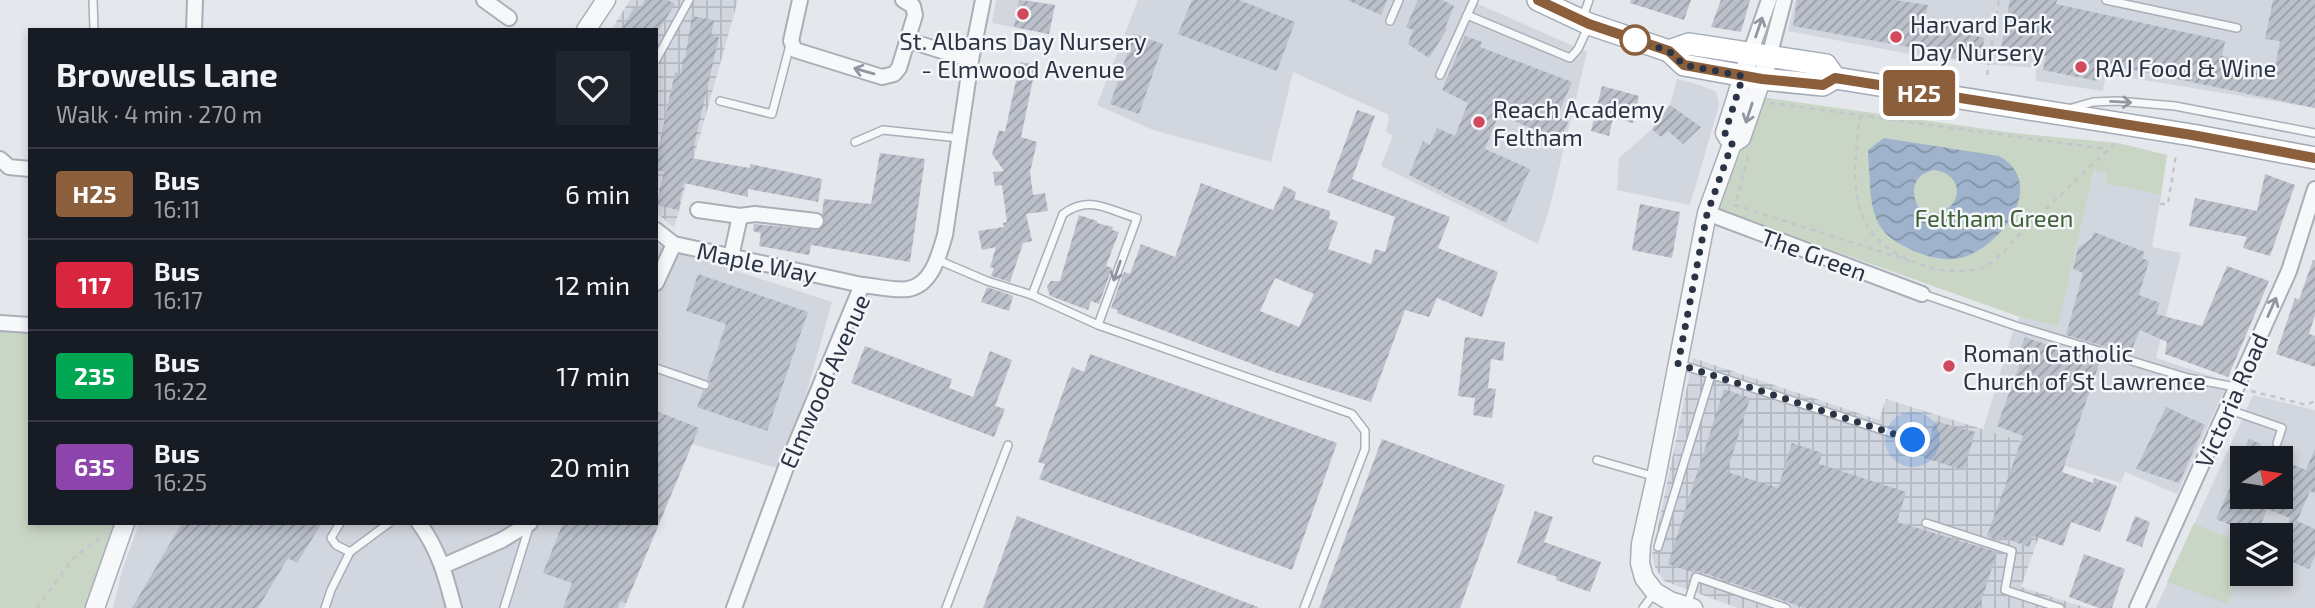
<!DOCTYPE html>
<html lang="en">
<head>
<meta charset="utf-8">
<style>
	body { margin:0; font-family:"Exo 2",sans-serif; background:#20242c; color:#f1f3f6; height:100vh; display:flex; flex-direction:column; font-size:26px; white-space:nowrap }
	* { box-sizing:border-box; margin:0 }
	p { font-size:23px; color:#9ea1a6 }
	.icon { flex:none; width:38px; height:38px; fill:none; stroke:currentColor; stroke-width:2; stroke-linecap:round; stroke-linejoin:round }
	.map { position:relative; flex:1; overflow:hidden }
	.details { position:absolute; left:28px; top:28px; width:630px; height:497px; display:flex; flex-direction:column; background:#171b24; border-radius:0px; box-shadow:0 4px 10px #0003 }
	.details>* { flex:none }
	.badge { padding:0 14px; border-radius:5px; font-size:24px; line-height:46px }
	.needle { width:46px; rotate:78deg }
	.buttons { position:absolute; left:2230px; top:446px; display:grid; gap:14px }
	.buttons a { display:grid; place-items:center; width:63px; height:63px; border-radius:0px; background:#171b24; box-shadow:0 4px 10px #0003; font-size:35px }
	.you { position:absolute; width:35px; height:35px; margin:-18px; border:5px solid #fff; border-radius:50%; background:#1a73e8; box-shadow:0 0 0 10px #1a73e833 }
	.map>.badge { position:absolute; translate:-50% -50%; box-shadow:0 0 0 4px #fff }
	.round { display:grid; place-items:center; flex:none; width:74px; height:74px; border-radius:0px; background:#20242c }
	.headline { display:flex; align-items:center; justify-content:space-between; height:119px; padding:0 28px }
	h1 { font-size:33px; font-weight:700; line-height:52px }
	ul { padding:0; list-style:none }
	li { display:flex; align-items:center; gap:21px; height:91px; padding:0 28px; border-top:2px solid #363941 }
	li div { flex:1 }
	li b { display:block; font-size:26px }
	li em { font-style:normal }
	li .badge { min-width:77px; font-weight:700; text-align:center }
	.map>svg:first-child { display:block }
</style>
</head>
<body>
<div class="map">
<svg width="2315" height="608" viewBox="0 0 2315 608">
	<defs>
		<pattern id="industrial-grid" width="8" height="8" patternUnits="userSpaceOnUse" patternTransform="scale(1.75)"><rect width="8" height="8" fill="#d2d6de"/><path d="M0 4h8M4 0v8" fill="none" stroke="#b4b8c0"/></pattern>
		<pattern id="water-waves" width="16" height="10" patternUnits="userSpaceOnUse" patternTransform="scale(1.75)"><rect width="16" height="10" fill="#9fb4cc"/><path d="M0 5q4-4 8 0t8 0" fill="none" stroke="#8293a7"/></pattern>
		<pattern id="building-hatch" width="6" height="6" patternUnits="userSpaceOnUse" patternTransform="scale(1.75)"><rect width="6" height="6" fill="#bbc0ca"/><path d="M-1 1l2-2M0 6l6-6M5 7l2-2" fill="none" stroke="#989da6"/></pattern>
	</defs>
	<rect width="100%" height="100%" fill="#e4e7ec"/>
	<g fill="#d2d6de" fill-rule="evenodd">
		<path d="M996,0H1028L1055,5L1049,34L992,23Z"/>
		<path d="M1138,0H1469L1587,52L1549,210L1538,244L1381,166L1393,136L1386,132L1389,115L1293,72L1271,162L1153,130L1097,105Z"/>
		<path d="M1795,0H2315V108L2106,74L2103,91L2036,81V68L1982,64L1915,55L1788,31Z"/>
		<path d="M1677,79L1700,85L1716,92L1719,105L1690,205L1617,190L1619,158L1652,129L1670,105Z"/>
		<path d="M2094,170L2106,172L2105,183L2161,195L2152,247L2181,253L2156,358L2228,382L2177,494L2125,472L2121,483L2065,466L2068,456L1983,430L2012,334L2020,317L2057,325Z"/>
		<path d="M656,245L832,302L785,470L691,444L624,608H113L122,571L139,523H656Z"/>
		<path d="M2253,395L2315,410V608H2156ZM2242,458H2280V497H2242ZM2242,536H2280V574H2242Z"/>
	</g>
	<g fill="url(#industrial-grid)">
		<path d="M630,0H738L674,228L656,212V30H611Z"/>
		<path d="M1693,358L1879,420L1886,399L2068,456L2021,587L2087,608H1738L1664,581L1655,567L1652,555Z"/>
	</g>
	<g fill="#c9d6c5">
		<path d="M1761,97L2014,133L2118,143L2167,155L2161,195L2105,183L2106,173L2094,170L2058,326L2020,317L1719,210Z"/>
		<path d="M0,323L30,325V523H125L95,608H0Z"/>
		<path d="M2194,523L2242,544V572L2228,604L2167,582Z"/>
	</g>
	<path fill="url(#water-waves)" fill-rule="evenodd" d="M1884,138L1999,156C2052,185 1994,256 1954,259C1939,260 1925,256 1912,250C1880,236 1873,221 1870,188C1870,175 1868,163 1868,150ZM1934,170C1966,174 1964,211 1931,214L1918,206C1909,189 1915,174 1934,170Z"/>
	<g fill="url(#building-hatch)" fill-rule="evenodd">
		<path d="M645,0H668L675,4L659,30H621L635,6L640,9Z"/>
		<path d="M1019,0L1055,5L1049,34L1014,27Z"/>
		<path d="M1192,0H1239L1295,22L1277,71L1178,34Z"/>
		<path d="M1347,0H1387L1381,15Z"/>
		<path d="M1418,0H1442L1454,6L1445,28L1447,29L1429,58L1408,44L1413,30L1406,27Z"/>
		<path d="M1631,0H1691L1684,20L1630,3Z"/>
		<path d="M1721,0H1750L1741,32L1711,27Z"/>
		<path d="M1797,0H1895L1928,5L1924,23L1977,31L1976,36L1984,38L1981,63L1919,53L1920,49L1793,26Z"/>
		<path d="M2010,0H2057L2056,4L2225,41L2222,56L2275,67L2280,41L2265,39L2273,0H2315V108L2100,63L2097,81L2043,70L2046,56L2001,48Z"/>
		<path d="M692,16L714,20L711,36L719,37L691,158L750,168V164L822,179L818,202L748,189V197L684,183L678,210L656,205L664,172L656,170V160L675,72L681,74L683,58L685,59Z"/>
		<path d="M1134,34L1163,44L1139,114L1110,104Z"/>
		<path d="M1465,36L1482,42L1480,47L1572,82L1557,117L1568,122L1560,141L1499,114L1485,149L1530,169L1506,223L1409,175L1423,141L1430,145L1437,128L1455,136L1468,103L1442,90Z"/>
		<path d="M1020,62L1036,65L1021,137L1037,142L1030,172L1033,195L1045,193L1048,211L1026,214L1032,241L1023,243L1010,282L991,276L994,268L990,267L996,247L982,250L978,231L1004,227L1003,223L1007,222L1002,185L995,186L993,172L1004,171L992,154L999,130L1005,132Z"/>
		<path d="M1602,86L1639,96L1633,123L1613,118L1609,136L1591,131Z"/>
		<path d="M1670,105L1701,127L1683,144L1668,131L1661,137L1652,129Z"/>
		<path d="M1357,110L1375,116L1352,179L1450,217L1438,248L1498,272L1482,317L1437,298L1429,317L1405,310L1371,402L1277,373L1117,313L1118,310L1111,308L1124,272L1130,274L1141,244L1175,257L1201,183L1273,210L1284,186L1296,192L1294,199L1330,211L1329,219L1338,222L1328,249L1371,264L1375,249L1385,252L1395,217L1327,192ZM1275,278L1314,294L1299,327L1260,311Z"/>
		<path d="M880,153L925,159L910,262L811,245L809,255L759,246L761,233L753,231L754,224L819,230L825,223L822,214L824,199L871,204Z"/>
		<path d="M2265,174L2295,185L2270,256L2243,248L2247,237L2189,226L2195,198L2257,211Z"/>
		<path d="M1640,204L1680,212L1672,258L1632,250Z"/>
		<path d="M1079,215L1097,221V223L1113,227L1112,230L1119,232L1106,266L1112,268L1099,304L1091,301L1088,310L1050,296L1047,287L1051,281H1060Z"/>
		<path d="M2094,232L2145,252L2142,258L2149,261L2139,295L2160,303L2156,314L2202,326L2227,266L2269,281L2228,377L2165,354L2167,342L2140,330L2130,354L2066,335L2083,273L2073,269L2078,248L2092,238Z"/>
		<path d="M2313,260H2315V315L2309,334L2315,336V367L2276,354L2295,298L2299,300Z"/>
		<path d="M698,274L808,312L767,431L697,407L703,391L710,388L711,383L707,379L726,324L686,311Z"/>
		<path d="M987,287L1013,296L1009,311L981,302Z"/>
		<path d="M1465,337L1505,342L1503,361L1491,359L1488,388L1496,389L1492,418L1473,415L1475,398L1458,396Z"/>
		<path d="M2025,337L2062,350L2063,347L2101,358L2062,472L2093,483L2094,478L2117,486L2100,532L2071,522L2063,546L2033,536L2029,547L2002,537L2000,541L1987,536L2023,436L1997,426L2020,363L2016,362Z"/>
		<path d="M865,346L952,379L949,388L973,397L990,351L1012,360L995,406L1005,409L994,437L851,383Z"/>
		<path d="M1090,354L1337,443L1292,570L1039,479L1045,464L1038,462L1072,367L1084,372Z"/>
		<path d="M1724,389L1750,398L1727,472L1778,488L1792,443L1822,453L1819,464L1906,492L1897,522L1997,552L1979,608H1805L1698,571L1692,572L1668,564Z"/>
		<path d="M2166,407L2205,425L2179,483L2136,469Z"/>
		<path d="M656,411L699,428L626,603L620,601L618,608H563L572,583L543,573L563,523H656Z"/>
		<path d="M1935,421L1975,432L1964,470L1924,458Z"/>
		<path d="M1382,439L1505,485L1460,608H1319Z"/>
		<path d="M2249,439L2261,444L2259,449L2280,458H2240Z"/>
		<path d="M2315,449V493L2310,491L2297,521L2315,529V556L2309,569L2280,557V540L2290,518L2267,509L2256,536L2216,519L2242,461V497H2280V459L2306,470Z"/>
		<path d="M1535,511L1553,517L1544,542L1601,562L1590,592L1556,580L1557,577L1517,563Z"/>
		<path d="M1017,516L1258,607V608H983Z"/>
		<path d="M2135,516L2150,522L2142,547L2126,541Z"/>
		<path d="M182,523H322L297,563L288,558L258,608H132Z"/>
		<path d="M2084,554L2125,569L2112,608H2099L2069,597Z"/>
	</g>
	<g fill="none" stroke-linecap="round" stroke-linejoin="round">
		<g stroke="#a9aeb7" stroke-width="10">
			<g id="service">
				<path d="M93,0L94,30"/>
				<path d="M2106,0L2237,28"/>
				<path d="M1467,15L1570,58L1578,49L1589,25"/>
				<path d="M1583,17L1589,0"/>
				<path d="M1390,21L1399,0"/>
				<path d="M656,60L689,0"/>
				<path d="M1440,75L1474,0"/>
				<path d="M720,101L772,114L790,45"/>
				<path d="M2072,108L2093,102L2117,101L2175,106L2315,133"/>
				<path d="M855,142L883,130L959,138"/>
				<path d="M938,260L987,281L1032,295L1098,325L1352,414L1365,431V449L1304,608"/>
				<path d="M1923,294L2016,326L2188,378L2236,387"/>
				<path d="M1032,295L1063,214C1091,194 1109,211 1137,218L1098,325"/>
				<path d="M1679,364L1913,440"/>
				<path d="M656,368L705,385"/>
				<path d="M2227,409L2282,428L2277,443"/>
				<path d="M1597,460L1656,477"/>
				<path d="M340,523L331,538L336,545L350,552"/>
				<path d="M1926,523L2012,551L2005,590L2060,608"/>
				<path d="M1658,547L1711,375"/>
				<path d="M1687,606L1696,577L1786,608"/>
				<path d="M325,608L331,590L350,552L389,523"/>
				<path d="M504,608L530,524"/>
				<path d="M946,608L1008,445"/>
				<path d="M1643,608L1655,592"/>
			</g>
		</g>
		<g stroke="#a9aeb7" stroke-width="18">
			<g id="minor">
				<path d="M484,0L509,18"/>
				<path d="M800,0L791,41L795,50L882,77L894,74L899,68L915,15L913,6L903,0"/>
				<path d="M194,30L195,0"/>
				<path d="M907,40L971,60"/>
				<path d="M1750,54L1769,0"/>
				<path d="M1769,57L1784,0"/>
				<path d="M0,159L9,167L30,169"/>
				<path d="M698,210L740,216L755,214L816,221"/>
				<path d="M1707,213L1922,294"/>
				<path d="M656,230L674,244L862,285"/>
				<path d="M731,257L740,216"/>
				<path d="M656,283L674,244"/>
				<path d="M0,323L30,325"/>
				<path d="M419,523C439,550 446,577 454,608"/>
				<path d="M443,566L502,540L530,523"/>
				<path d="M734,608L785,470L862,285C876,286 894,291 908,289C932,285 939,255 945,235L971,60L983,0"/>
				<path d="M2137,608L2289,271L2315,189"/>
			</g>
		</g>
		<g stroke="#a9aeb7" stroke-width="21">
			<g id="tertiary">
				<path d="M586,30L606,0"/>
				<path d="M1732,144L1725,133L1750,54"/>
				<path d="M95,608L125,523"/>
				<path d="M1693,608L1670,601L1655,592L1644,578L1640,563L1641,544L1656,477L1707,213L1732,144L1741,138L1769,57"/>
			</g>
		</g>
		<g stroke="#a3abb8" stroke-width="24">
			<g id="primary">
				<path d="M1538,0L1589,24L1669,51L1684,65L1762,79L1823,85L1835,78L2192,135L2315,158"/>
				<path d="M1669,51L1689,44L1826,65L1835,78"/>
			</g>
		</g>
		<g stroke="#c2c5cb" stroke-width="2.5" stroke-dasharray="5 5" stroke-linecap="butt">
			<path d="M1987,75L1999,0"/>
			<path d="M1770,103L2106,149"/>
			<path d="M1860,115C1851,191 1846,242 1931,268C1944,272 1977,273 1988,265C2001,256 2012,242 2023,231C2054,202 2084,171 2116,143"/>
			<path d="M1748,156L1735,205L1910,261"/>
			<path d="M2160,204H2168L2176,154"/>
			<path d="M2251,391L2307,405L2315,401"/>
			<path d="M37,608L73,558L102,536"/>
		</g>
		<use href="#service" stroke="#f7f8fa" stroke-width="7"/>
		<use href="#minor" stroke="#f7f8fa" stroke-width="14"/>
		<use href="#tertiary" stroke="#f7f8fa" stroke-width="18"/>
		<use href="#primary" stroke="#fff" stroke-width="21"/>
	</g>
	<defs><path id="oneway-shaft" d="M-6 0H5M1.5-3L5.5 0L1.5 3" fill="none" stroke-width="1.6" stroke-linecap="round" stroke-linejoin="round" transform="scale(1.75)"/></defs>
	<g stroke="#9196a0">
		<use href="#oneway-shaft" transform="translate(1759 27) rotate(-71)"/>
		<use href="#oneway-shaft" transform="translate(864 71) rotate(-164)"/>
		<use href="#oneway-shaft" transform="translate(2121 102) rotate(3)"/>
		<use href="#oneway-shaft" transform="translate(1749 113) rotate(108)"/>
		<use href="#oneway-shaft" transform="translate(1117 271) rotate(109)"/>
		<use href="#oneway-shaft" transform="translate(2272 307) rotate(-66)"/>
	</g>
	<g fill="none" stroke-linecap="round" stroke-linejoin="round">
		<g stroke="#fff" stroke-width="16">
			<path id="line" d="M1538,0L1589,24L1669,51L1684,65L1762,79L1823,85L1835,78L2192,135L2315,158"/>
		</g>
		<use href="#line" stroke="#8b5e3c" stroke-width="10"/>
		<path stroke="#2b3445" stroke-width="7" stroke-dasharray="0 12.6" d="M1635,40L1669,51L1684,65L1743,76L1725,133L1732,144L1707,214L1678,364L1913,440"/>
	</g>
	<g fill="#d1495b" stroke="#f4f6f9" stroke-width="2.5">
		<circle cx="1023" cy="14" r="7"/>
		<circle cx="1896" cy="37" r="7"/>
		<circle cx="2081" cy="67" r="7"/>
		<circle cx="1479" cy="122" r="7"/>
		<circle cx="1949" cy="366" r="7"/>
	</g>
	<circle fill="#fff" stroke="#8b5e3c" stroke-width="3.5" cx="1635" cy="40" r="14"/>
	<g text-anchor="middle" dominant-baseline="central" stroke-width="5" stroke-linejoin="round" paint-order="stroke">
		<g font-size="24" fill="#2b3445" stroke="#f4f6f9" text-anchor="start">
			<text x="1910" y="23">Harvard Park<tspan x="1910" dy="28">Day Nursery</tspan></text>
			<text x="1023" y="40" text-anchor="middle">St. Albans Day Nursery<tspan x="1023" dy="28">- Elmwood Avenue</tspan></text>
			<text x="2095" y="67">RAJ Food &amp; Wine</text>
			<text x="1493" y="108">Reach Academy<tspan x="1493" dy="28">Feltham</tspan></text>
			<text x="1963" y="352">Roman Catholic<tspan x="1963" dy="28">Church of St Lawrence</tspan></text>
		</g>
		<g font-size="24" fill="#3f6138" stroke="#f4f6f9">
			<text x="1994" y="217">Feltham Green</text>
		</g>
		<g font-size="24" fill="#2b3445" stroke="#f4f6f9">
			<text transform="translate(1814 254) rotate(20)">The Green</text>
			<text transform="translate(757 262) rotate(12)">Maple Way</text>
			<text transform="translate(824 381) rotate(-66)">Elmwood Avenue</text>
			<text transform="translate(2231 400) rotate(-66)">Victoria Road</text>
		</g>
	</g>
</svg>
<div class="buttons">
<a><svg class="needle" viewBox="-14 -14 28 28"><path d="M0-13l5 13h-10z" fill="#e53935"/><path d="M0 13l5-13h-10z" fill="#9ea1a6"/></svg></a>
<a><svg class="icon" aria-label="layers" viewBox="0 0 24 24"><path d="M12 4l9 5-9 5-9-5zM3 14l9 5 9-5"/></svg></a>
</div>
<div class="you" style="left:1913px;top:440px"></div>
<b class="badge" style="left:1919px;top:93px;background:#8b5e3c;color:#fff">H25</b>
<section class="details">
<div class="headline"><div><h1>Browells Lane</h1><p>Walk · 4 min · 270 m</p></div><a class="round"><svg class="icon" aria-label="heart" viewBox="0 0 24 24"><path d="M12 20l-8-8c-3-5 5-10 8-4 3-6 11-1 8 4z"/></svg></a></div>
<ul>
<li><span class="badge" style="background:#8b5e3c;color:#fff">H25</span><div><b>Bus</b><p>16:11</p></div><em>6 min</em></li>
<li><span class="badge" style="background:#d7263d;color:#fff">117</span><div><b>Bus</b><p>16:17</p></div><em>12 min</em></li>
<li><span class="badge" style="background:#00a651;color:#fff">235</span><div><b>Bus</b><p>16:22</p></div><em>17 min</em></li>
<li><span class="badge" style="background:#8e44ad;color:#fff">635</span><div><b>Bus</b><p>16:25</p></div><em>20 min</em></li>
</ul>
</section>
</div>
</body>
</html>
